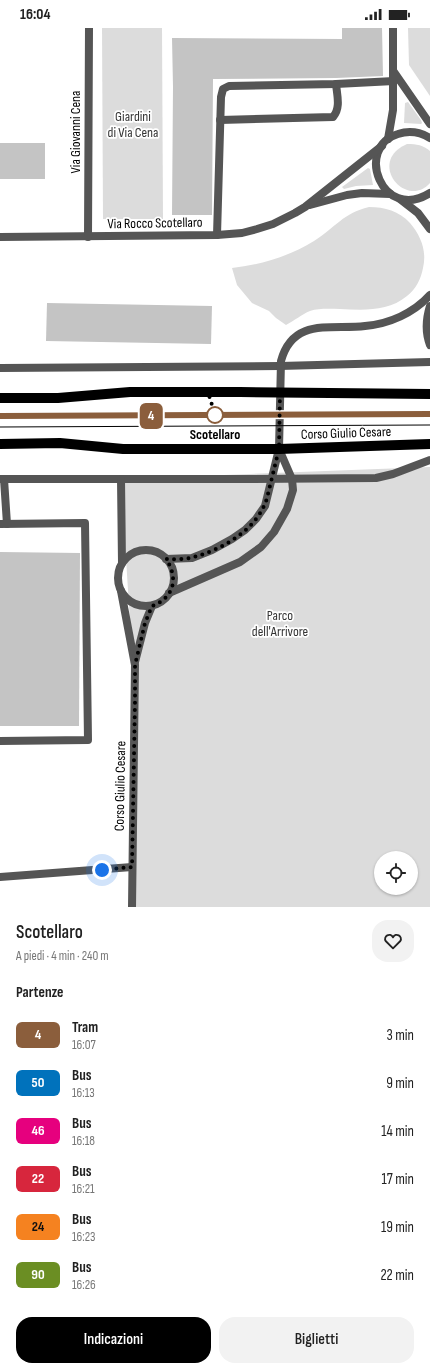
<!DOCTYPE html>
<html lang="it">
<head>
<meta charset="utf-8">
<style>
	body { margin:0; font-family:"Sofia Sans Condensed",sans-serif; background:#f2f2f2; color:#222; height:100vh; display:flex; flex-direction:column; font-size:15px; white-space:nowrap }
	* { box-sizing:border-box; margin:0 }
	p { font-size:13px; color:#767676 }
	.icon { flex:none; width:22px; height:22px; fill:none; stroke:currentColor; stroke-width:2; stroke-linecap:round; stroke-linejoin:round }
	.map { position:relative; height:879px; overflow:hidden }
	.details { display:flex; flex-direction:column; background:#fff; flex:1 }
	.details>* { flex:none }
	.badge { padding:0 8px; border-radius:6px; font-size:14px; line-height:26px }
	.fabs { position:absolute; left:374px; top:823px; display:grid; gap:8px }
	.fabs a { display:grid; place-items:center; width:44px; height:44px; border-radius:50%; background:#fff; box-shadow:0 1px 3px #0004; font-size:20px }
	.you { position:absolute; width:20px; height:20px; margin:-10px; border:3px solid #fff; border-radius:50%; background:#1a73e8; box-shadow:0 0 0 6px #1a73e833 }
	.map>.badge { position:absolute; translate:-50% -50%; box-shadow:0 0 0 2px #fff }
	h2 { padding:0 16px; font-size:15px; line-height:36px }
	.round { display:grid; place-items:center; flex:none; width:42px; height:42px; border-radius:16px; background:#f2f2f2 }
	.overview { display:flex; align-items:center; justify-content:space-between; height:68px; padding:0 16px }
	h1 { font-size:19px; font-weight:600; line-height:30px }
	.button { display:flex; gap:8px; margin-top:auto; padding:8px 16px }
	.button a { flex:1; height:46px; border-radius:16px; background:#000; color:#fff; font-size:16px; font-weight:600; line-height:46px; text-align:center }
	.button a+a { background:#f2f2f2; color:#222 }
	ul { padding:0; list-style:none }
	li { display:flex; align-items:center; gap:12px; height:48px; padding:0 16px }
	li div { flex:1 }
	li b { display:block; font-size:15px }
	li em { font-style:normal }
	li .badge { min-width:44px; font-weight:700; text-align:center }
	.status { display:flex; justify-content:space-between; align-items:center; height:28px; padding:0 20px; background:#fff; direction:ltr }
	.status svg { height:11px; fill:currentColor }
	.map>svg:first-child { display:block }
</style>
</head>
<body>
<div class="status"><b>16:04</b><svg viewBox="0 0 49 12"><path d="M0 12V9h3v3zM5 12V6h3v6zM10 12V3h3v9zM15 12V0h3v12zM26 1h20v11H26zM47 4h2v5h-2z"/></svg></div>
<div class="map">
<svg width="430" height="879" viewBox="0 0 430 879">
	<rect width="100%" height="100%" fill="#fff"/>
	<g fill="#dcdcdc" fill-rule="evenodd">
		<path d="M102,0H162L163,191H103Z"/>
		<path d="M408,0H430V68L409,37Z"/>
		<path d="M408,74L421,92L422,95L421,96L404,95L405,75Z"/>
		<path d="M407,116C417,116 423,117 430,123V155C406,182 366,134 407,116Z"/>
		<path d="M368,140L370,141L373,157L356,158L344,161L342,159Z"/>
		<path d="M369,179C385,179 399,183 410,195C421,208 427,223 423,240C421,251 416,261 407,268C388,284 363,282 340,281C331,281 319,280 310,283C302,286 294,293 286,297L276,290L269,283L252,275L237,257L232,240C260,237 290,228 314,213C335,200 343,185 369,179Z"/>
		<path d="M430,439V879H135V673L121,451ZM381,830H411V860H381Z"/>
	</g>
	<g fill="#c4c4c4">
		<path d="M342,0H382L383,48L336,50L213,51L212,187H172L173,59L172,10L342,11Z"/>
		<rect x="0" y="115" width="45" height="36"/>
		<path d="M47,275L212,278L211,316L46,313Z"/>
		<path d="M0,524L80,525L79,698H0Z"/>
	</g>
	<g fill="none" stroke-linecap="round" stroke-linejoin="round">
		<g stroke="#555" stroke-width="8">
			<path d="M220,92L333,89C341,80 337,67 336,56"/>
			<path d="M217,207L221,69L223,61L229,58L336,56L394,53"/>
			<path d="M4,451L7,496"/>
			<path d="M0,496L85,495L88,712L0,713"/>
			<path d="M0,849L132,839"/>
		</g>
		<g stroke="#555" stroke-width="8">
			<path d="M394,44L430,96"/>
			<path d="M430,110C420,104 410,102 398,106C354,119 382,195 430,165"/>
			<path d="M388,111L393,82V0"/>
			<path d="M400,171L418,185L430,201"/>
			<path d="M310,177L347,167L362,165L390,166"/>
			<path d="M0,209L217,207L242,205L257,201L273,196L295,185L305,179L382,118"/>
			<path d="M88,209L89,0"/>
			<path d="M430,278C426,291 425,304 430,317"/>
			<path d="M0,340L280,338L430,334"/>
			<path d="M0,451H241L376,450L393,446L430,432"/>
			<path d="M121,451L122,535"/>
			<circle cx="146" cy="550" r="28"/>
			<path d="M166,531L192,530L212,522L232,511L245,502L256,491L265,478L279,421L281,333C293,289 332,302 365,298C389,296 414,285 430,267"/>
			<path d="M121,563L135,637L132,879"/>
			<path d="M169,565L240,534L261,519L274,504L287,481L293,462L292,451L279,421"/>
			<path d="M135,634L145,595L152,578"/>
		</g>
		<g stroke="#000" stroke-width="10">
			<path d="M0,370H58L130,364H240L430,366"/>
			<path d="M0,416L60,415L123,421H279L430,416"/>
		</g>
		<g stroke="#000" stroke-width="1">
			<path d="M0,388L430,386"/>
			<path d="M0,399L430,397"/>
		</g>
	</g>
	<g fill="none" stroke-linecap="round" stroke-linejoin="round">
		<g stroke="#fff" stroke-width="9">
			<path id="line" d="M0,388L430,386"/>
		</g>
		<use href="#line" stroke="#8b5e3c" stroke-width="6"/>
		<path stroke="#000" stroke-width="4" stroke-dasharray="0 7.2" d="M102,842L132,839L135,673V637L145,595L152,578C174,570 179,550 166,531C175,531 185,532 194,529C223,521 258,501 267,470L279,421L280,364H208L215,387"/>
	</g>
	<circle fill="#fff" stroke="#8b5e3c" stroke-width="2" cx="215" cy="387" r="8"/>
	<g text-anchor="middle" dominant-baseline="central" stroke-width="3.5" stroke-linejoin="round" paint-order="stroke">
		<g font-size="14" fill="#333" stroke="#fff">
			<text x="133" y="88">Giardini<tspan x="133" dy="16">di Via Cena</tspan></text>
			<text x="280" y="587">Parco<tspan x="280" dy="16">dell'Arrivore</tspan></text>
		</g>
		<g font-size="14" fill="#000" stroke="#fff">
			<text transform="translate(75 104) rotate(-90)">Via Giovanni Cena</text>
			<text transform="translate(155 195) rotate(-1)">Via Rocco Scotellaro</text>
			<text transform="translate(346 405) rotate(-2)">Corso Giulio Cesare</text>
			<text transform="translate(120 758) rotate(-89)">Corso Giulio Cesare</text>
		</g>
		<g font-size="14" font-weight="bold" fill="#000" stroke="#fff">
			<text x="215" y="406">Scotellaro</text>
		</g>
	</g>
</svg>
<div class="fabs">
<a><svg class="icon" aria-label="locate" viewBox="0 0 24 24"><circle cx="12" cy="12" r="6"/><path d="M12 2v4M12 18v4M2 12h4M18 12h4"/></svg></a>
</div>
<div class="you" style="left:102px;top:842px"></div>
<b class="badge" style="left:151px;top:388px;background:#8b5e3c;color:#fff">4</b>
</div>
<section class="details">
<div class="overview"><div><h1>Scotellaro</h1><p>A piedi · 4 min · 240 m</p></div><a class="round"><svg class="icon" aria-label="heart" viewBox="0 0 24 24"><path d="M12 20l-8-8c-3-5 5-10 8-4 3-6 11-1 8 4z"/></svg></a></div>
<h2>Partenze</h2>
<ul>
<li><span class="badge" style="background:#8b5e3c;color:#fff">4</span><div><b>Tram</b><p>16:07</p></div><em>3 min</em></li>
<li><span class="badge" style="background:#0072bc;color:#fff">50</span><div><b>Bus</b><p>16:13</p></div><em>9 min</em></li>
<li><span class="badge" style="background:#e6007e;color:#fff">46</span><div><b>Bus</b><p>16:18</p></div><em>14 min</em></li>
<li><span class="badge" style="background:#d7263d;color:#fff">22</span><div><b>Bus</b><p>16:21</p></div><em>17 min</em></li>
<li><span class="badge" style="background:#f58220;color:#111">24</span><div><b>Bus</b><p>16:23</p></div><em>19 min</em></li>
<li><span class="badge" style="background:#6b8e23;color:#fff">90</span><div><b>Bus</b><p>16:26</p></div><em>22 min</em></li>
</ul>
<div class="button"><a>Indicazioni</a><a>Biglietti</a></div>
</section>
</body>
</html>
